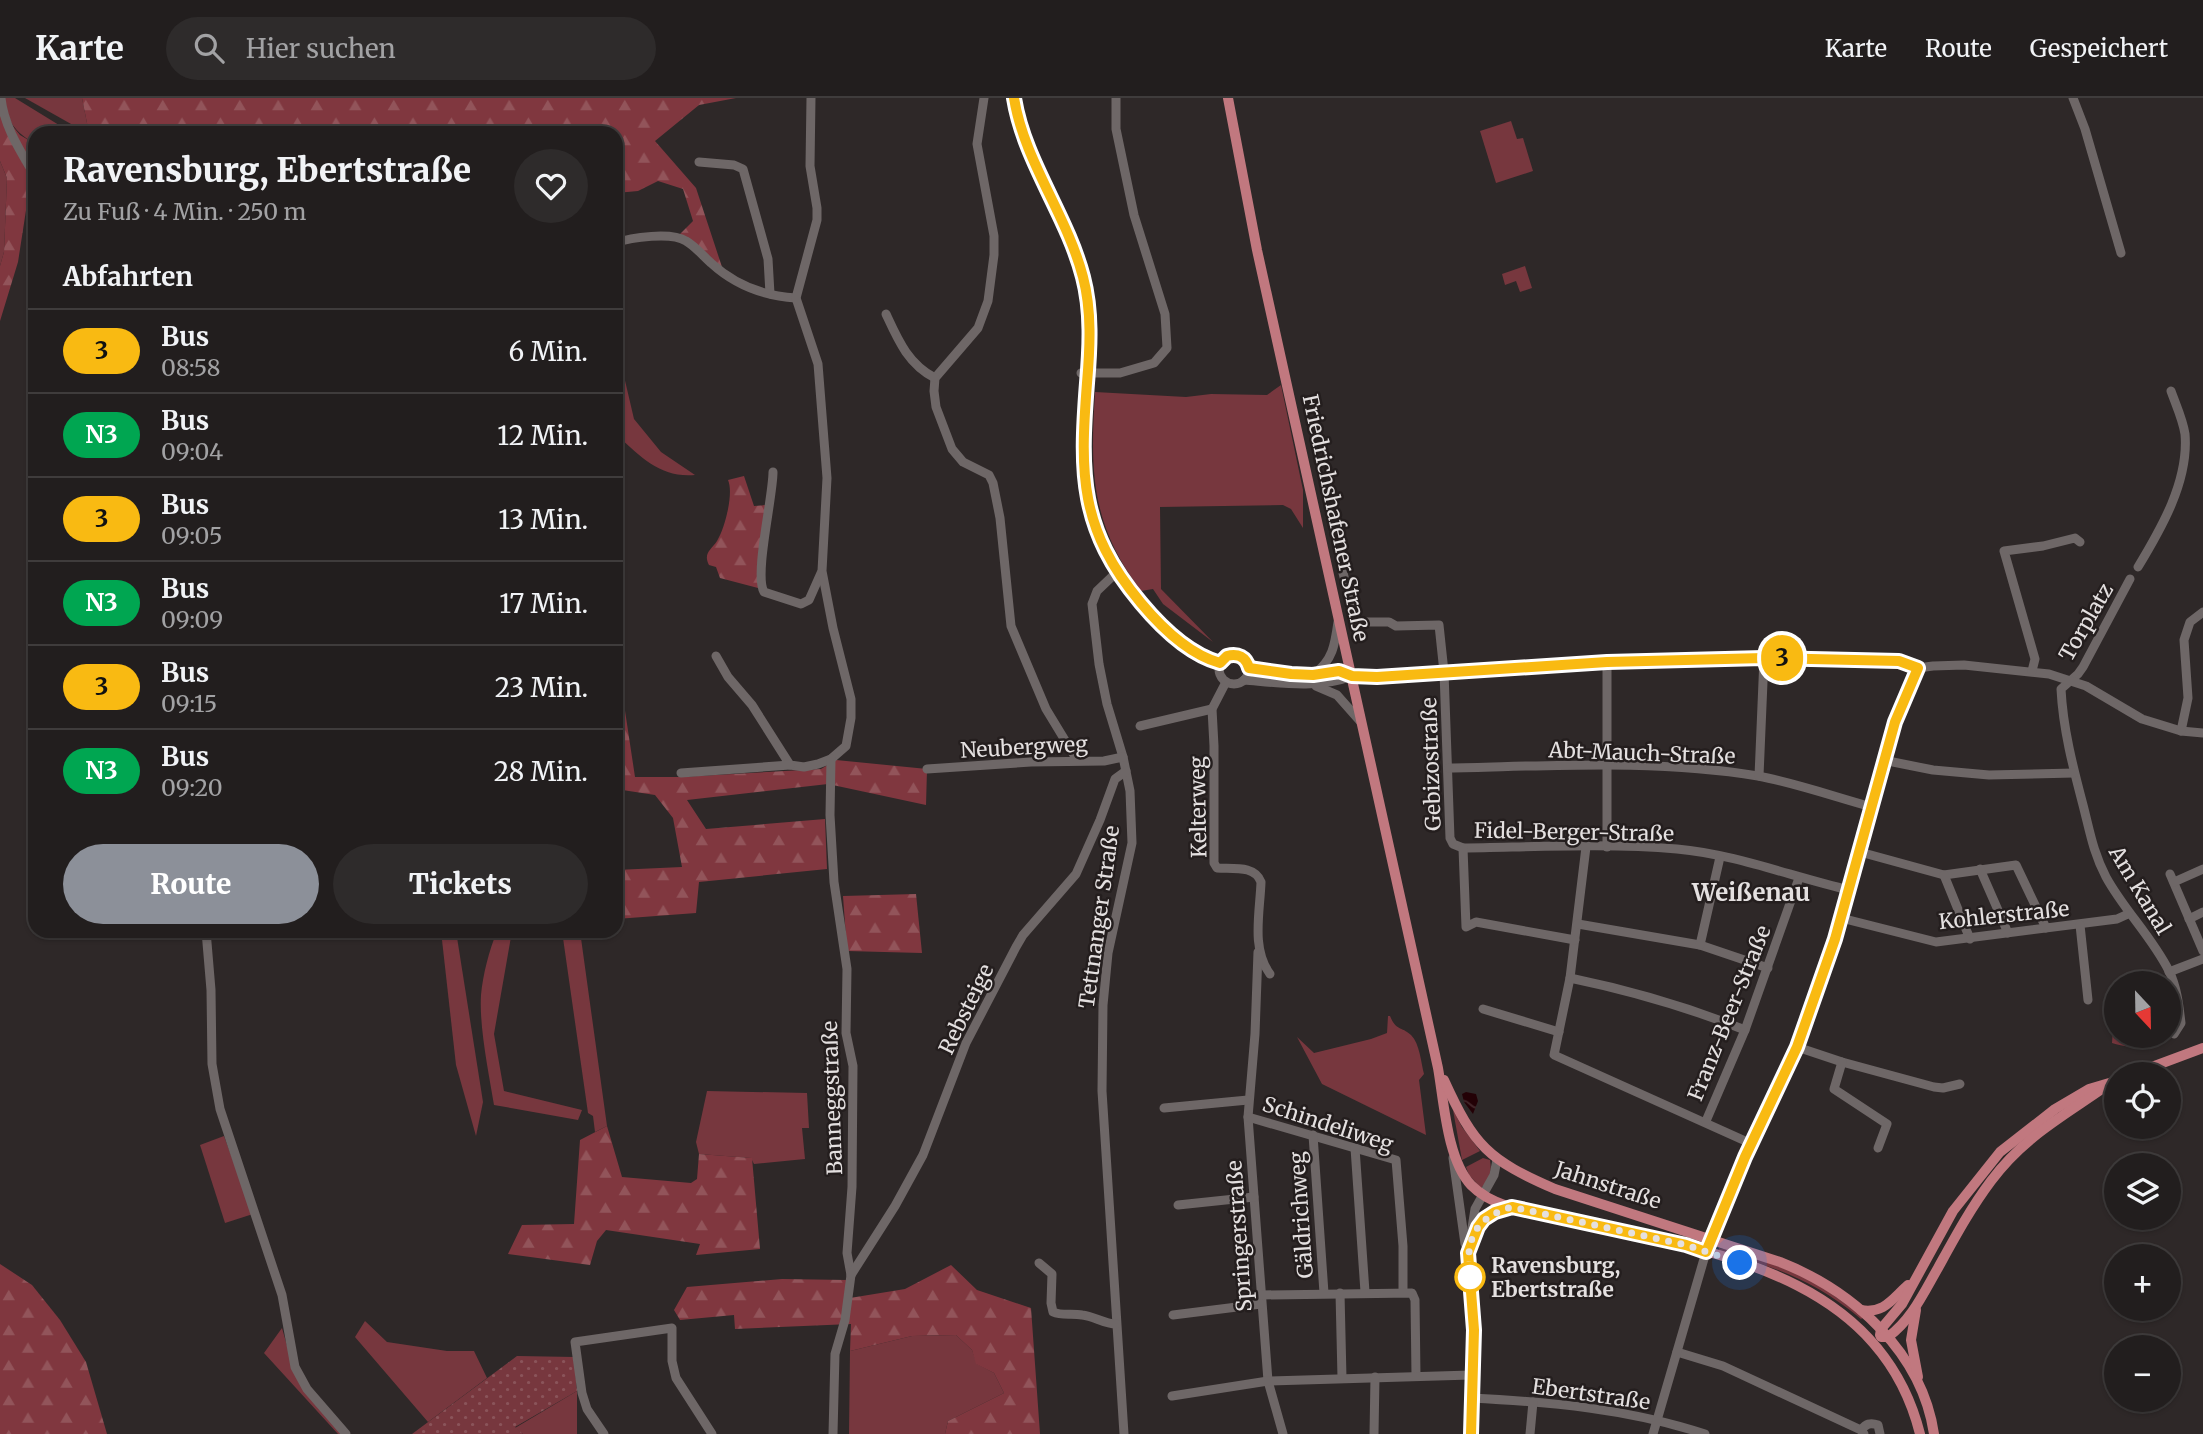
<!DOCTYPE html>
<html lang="de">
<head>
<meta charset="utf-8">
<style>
	body { margin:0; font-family:Merriweather,serif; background:#2e2b2b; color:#f1f3f6; height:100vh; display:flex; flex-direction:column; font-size:26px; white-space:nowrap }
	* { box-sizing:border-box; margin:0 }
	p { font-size:23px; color:#a2a2a4 }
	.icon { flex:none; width:38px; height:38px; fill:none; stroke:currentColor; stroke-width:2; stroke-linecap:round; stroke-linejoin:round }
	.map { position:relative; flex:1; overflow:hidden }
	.sheet { position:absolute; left:28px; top:28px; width:595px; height:812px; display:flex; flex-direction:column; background:#221e1e; border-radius:21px; box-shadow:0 2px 5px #0004,0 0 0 2px #3f3c3c }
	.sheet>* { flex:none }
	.badge { padding:0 14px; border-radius:23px; font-size:24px; line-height:46px }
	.needle { width:46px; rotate:158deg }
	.tools { position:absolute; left:2104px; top:873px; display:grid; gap:14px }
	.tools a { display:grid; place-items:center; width:77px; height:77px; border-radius:50%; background:#221e1e; box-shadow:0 2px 5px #0004,0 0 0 2px #3f3c3c; font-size:35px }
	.you { position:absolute; width:35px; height:35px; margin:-18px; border:5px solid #fff; border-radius:50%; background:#1a73e8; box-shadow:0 0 0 10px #1a73e833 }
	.map>.badge { position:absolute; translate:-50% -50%; box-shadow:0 0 0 4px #fff }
	h2 { padding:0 35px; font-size:26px; line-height:63px }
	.round { display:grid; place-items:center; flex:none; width:74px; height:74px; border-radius:37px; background:#2e2b2b }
	.summary { display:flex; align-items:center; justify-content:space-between; height:119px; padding:0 35px }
	h1 { font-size:33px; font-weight:800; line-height:52px }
	.primary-button { display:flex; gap:14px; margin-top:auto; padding:14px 35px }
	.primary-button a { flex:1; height:80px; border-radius:42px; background:#8c9099; color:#fff; font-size:28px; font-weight:800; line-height:80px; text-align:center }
	.primary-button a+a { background:#2e2b2b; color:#f1f3f6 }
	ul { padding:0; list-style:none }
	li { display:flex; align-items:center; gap:21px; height:84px; padding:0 35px; border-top:2px solid #3f3c3c }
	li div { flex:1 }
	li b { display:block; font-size:26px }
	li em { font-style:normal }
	li .badge { min-width:77px; font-weight:700; text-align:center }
	header { display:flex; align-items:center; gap:42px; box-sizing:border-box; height:98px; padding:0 35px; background:#221e1e; border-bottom:2px solid #3f3c3c }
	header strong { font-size:33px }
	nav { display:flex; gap:38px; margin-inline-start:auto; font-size:24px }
	.search { width:490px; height:63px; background:#2e2b2b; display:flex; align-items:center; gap:18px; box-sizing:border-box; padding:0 24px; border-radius:38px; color:#a2a2a4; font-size:26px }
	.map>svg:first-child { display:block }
</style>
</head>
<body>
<header>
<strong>Karte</strong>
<div class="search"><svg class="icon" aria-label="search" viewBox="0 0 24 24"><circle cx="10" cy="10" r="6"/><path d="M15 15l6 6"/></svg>Hier suchen</div>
<nav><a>Karte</a><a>Route</a><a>Gespeichert</a></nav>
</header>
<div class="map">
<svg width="2203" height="1336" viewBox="0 0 2203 1336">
	<defs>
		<pattern id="forest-firs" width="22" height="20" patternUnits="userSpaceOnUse" patternTransform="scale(1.75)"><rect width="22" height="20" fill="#80373f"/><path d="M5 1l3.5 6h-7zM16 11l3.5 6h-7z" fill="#92545a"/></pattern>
		<pattern id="garden-dots" width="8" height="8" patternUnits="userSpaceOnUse" patternTransform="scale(1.75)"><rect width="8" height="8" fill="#77373e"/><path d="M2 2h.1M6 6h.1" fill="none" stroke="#8a545a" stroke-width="1.8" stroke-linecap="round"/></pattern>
		<pattern id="water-waves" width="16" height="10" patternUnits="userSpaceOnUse" patternTransform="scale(1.75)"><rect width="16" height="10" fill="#230106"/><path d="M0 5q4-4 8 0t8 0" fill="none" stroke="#43262a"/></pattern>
	</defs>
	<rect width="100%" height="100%" fill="#2e2828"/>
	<g fill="#77373e">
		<path d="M5,0H15L72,35H35V46C17,35 4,22 5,0Z"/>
		<path d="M25,0H82L89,35H87Z"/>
		<path d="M1511,23L1517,41L1523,40L1533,73L1496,85L1480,33Z"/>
		<path d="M0,63L7,80L4,154L0,168Z"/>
		<path d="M1525,168L1532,190L1520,194L1516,183L1505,187L1502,176Z"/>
		<path d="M616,244L634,321L661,354L695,377C661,380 642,360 619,339L616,341Z"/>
		<path d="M1281,287L1303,392V430L1291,411L1283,407L1160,409L1161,491L1213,544L1163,506L1153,491L1141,493C1091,426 1090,375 1095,294L1186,299L1211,296L1267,297Z"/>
		<path d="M441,833H456L483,1004L476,1038L456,967Z"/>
		<path d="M497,833H512L494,936L504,993L582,1012L578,1022L494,1007C489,976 479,929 481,897C483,876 489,853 497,833Z"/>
		<path d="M562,833H580L607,1028L595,1034L593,1018L588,1015Z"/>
		<path d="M2114,916L2116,938L2150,940C2136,951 2129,950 2112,945Z"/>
		<path d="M1388,918H1390C1396,933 1401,928 1411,937C1420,946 1421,965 1424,976L1419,982L1426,1037L1322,986L1297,939L1314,955L1371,941L1387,935Z"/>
		<path d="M707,993L807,995L809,1030H802L805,1061L754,1066L751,1060L699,1056L696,1044Z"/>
		<path d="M1453,1012L1462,1029L1480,1053L1462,1062Z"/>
		<path d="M224,1038L253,1116L225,1125L200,1047Z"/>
		<path d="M1483,1060L1490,1062C1492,1075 1490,1081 1481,1090L1469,1077L1466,1069Z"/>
		<path d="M1719,1150L1743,1155L1809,1180L1864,1219L1861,1221C1814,1182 1777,1170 1719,1153Z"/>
		<path d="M365,1223L387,1244L447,1253H474L487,1280L428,1324L355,1239Z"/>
		<path d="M282,1230L296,1279L343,1336H338L264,1255Z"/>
		<path d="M956,1237L972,1252L977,1266L994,1275L1004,1295L948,1323L945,1336H849L850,1253L912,1238Z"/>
		<path d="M577,1293V1336H523L515,1330Z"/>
	</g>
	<g fill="url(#forest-firs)">
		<path d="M82,0H736L699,7L655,43L696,90L722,169L680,136L693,123L683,91L658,83L638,93L616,95V35H89Z"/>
		<path d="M0,9L1,14L20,37L35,46V74L31,80L18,164L0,223V168L4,154L7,80L0,63Z"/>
		<path d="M744,378L754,408L766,407L758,463V490L720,480L716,469L709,467C703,455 711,452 717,443C725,430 734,395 728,382Z"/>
		<path d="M616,553L635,679H681L821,671L836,662L927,671L926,707L828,686L687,702L706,731L825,721L827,771L699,784L696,815L616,821V772L682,769L673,720L655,697L616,691Z"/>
		<path d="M916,796L922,855L847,853L843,798Z"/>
		<path d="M607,1028L622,1079L691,1085L697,1081L699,1056L752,1060L760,1151L696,1157L700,1146L606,1132L597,1143L590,1167L508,1156L522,1127L574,1126L580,1042Z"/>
		<path d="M0,1166L32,1187L60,1222L86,1264L107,1336H0Z"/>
		<path d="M951,1167L977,1192L1031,1210L1040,1336H945L948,1323L1004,1295L994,1275L976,1266L972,1252L956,1237L912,1238L850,1253L851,1226L735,1231L734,1217L680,1222L674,1212L687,1189L782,1181L847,1182L850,1200L905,1191Z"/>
	</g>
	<path fill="url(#garden-dots)" d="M517,1258L574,1259L577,1293L515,1329L523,1336H412Z"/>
	<path fill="url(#water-waves)" d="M1466,994L1476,996L1478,1003L1473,1016L1464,1004L1462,996Z"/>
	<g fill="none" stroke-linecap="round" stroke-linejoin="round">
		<g stroke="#6e6767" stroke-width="9">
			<path d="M1,0C4,29 21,54 35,78"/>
			<path d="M984,0L977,46L994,138V157L988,203L978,230L935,280L934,293L936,309L952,351L963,364L989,377L993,385L1000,420L1011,528L1046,611L1077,662"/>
			<path d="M1014,0C1024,63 1067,117 1083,179C1092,215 1090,253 1087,290C1079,378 1082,433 1141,505C1161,529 1188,556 1220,565"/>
			<path d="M2073,0L2085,31L2121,155"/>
			<path d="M699,64L734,67L743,71L768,161L770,196"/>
			<path d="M616,145C631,139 672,134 686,143C695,148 703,158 711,165C735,187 763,198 796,200"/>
			<path d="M886,216C898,242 908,266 935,280"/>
			<path d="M1081,275H1120L1154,265L1167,250L1165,216L1134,117L1116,31V0"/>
			<path d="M773,374C773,399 754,477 764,494L801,506L809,502L821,475"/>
			<path d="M2138,469C2161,431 2189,383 2185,336C2183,322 2176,307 2171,293"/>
			<path d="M1118,473L1097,493L1092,506L1099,566L1107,606L1123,659L1130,693L1132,745L1108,855L1103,907L1102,993L1124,1336"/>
			<path d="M1343,475L1355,520L1358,524H1389L1396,528L1439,527L1444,574L1450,740L1453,746L1463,750C1534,749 1606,745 1677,751C1734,756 1793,779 1849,792"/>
			<path d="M2130,481L2083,569L2078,576L2061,591C2063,631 2073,669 2083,707C2090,734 2093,754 2106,779C2124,812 2152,839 2169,873C2177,889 2179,908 2181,925L2174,936"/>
			<circle cx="1234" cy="571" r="15"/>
			<path d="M716,558L728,579L752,607L790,667L804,669L818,666L831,661L846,648L851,620V601L833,530L822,473L827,380L818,266L796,200L817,122V110L810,68L811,0"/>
			<path d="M1607,564V749"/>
			<path d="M1249,570L1291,576L1313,577L1339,573L1352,578L1377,579L1607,564L1764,560L1899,563L1918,570L1933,568L1964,567L2049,576L2086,588L2142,621L2181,633L2203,635"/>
			<path d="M2032,573L2035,561L2004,453L2043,448L2075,440L2080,444"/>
			<path d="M1314,576C1333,562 1335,546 1338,524"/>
			<path d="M1244,582C1280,585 1318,591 1352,578"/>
			<path d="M1226,584L1212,611L1214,648V765L1217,770C1233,771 1255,767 1261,784C1260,814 1251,851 1270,876"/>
			<path d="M1316,588L1337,597L1360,623"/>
			<path d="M1140,628L1212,611"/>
			<path d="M2181,633L2188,600L2184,542L2190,524L2203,514"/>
			<path d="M831,661L830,717L834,784L847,871L846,935L853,968L852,1089L847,1155L851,1177L845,1222L835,1256L833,1336"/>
			<path d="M1883,662L1933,672L1989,677L2074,675"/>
			<path d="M1449,670C1551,668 1657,661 1758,678C1796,685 1835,699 1872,709"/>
			<path d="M927,671L1031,664L1104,663L1123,659"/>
			<path d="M681,675L790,667"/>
			<path d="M1759,678L1764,560"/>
			<path d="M1586,749L1570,880L1554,957L1752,1046"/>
			<path d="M1463,750L1466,829L1476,824L1575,842"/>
			<path d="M1860,754L1944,777L2016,767L2046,830"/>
			<path d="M1980,771L2008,835"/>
			<path d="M2170,776L2203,853"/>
			<path d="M1944,777L1970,841"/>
			<path d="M2174,784L2203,771"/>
			<path d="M1841,820L1936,844L2117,821L2128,816"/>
			<path d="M2189,821L2203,814"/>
			<path d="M1578,826L1700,847L1768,870"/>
			<path d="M2080,827L2088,902"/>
			<path d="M206,833L211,892L212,966L220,1011L282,1197L295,1269L307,1291L346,1336"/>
			<path d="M1700,847L1720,759"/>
			<path d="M1258,854L1255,936L1248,1019L1268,1283L1283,1336"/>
			<path d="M2169,874L2203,861"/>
			<path d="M1570,880C1633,893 1685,908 1745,932"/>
			<path d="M1483,911L1559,934"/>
			<path d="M1797,949L1842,964L1934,989L1943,990L1960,986"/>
			<path d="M1842,964L1834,991L1887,1026L1878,1050"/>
			<path d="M1164,1010L1248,1002"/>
			<path d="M1248,1019L1396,1062L1403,1148V1193"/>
			<path d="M1706,1023L1745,932L1799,780"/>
			<path d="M1313,1037L1324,1195"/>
			<path d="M1355,1050L1365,1194"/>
			<path d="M1453,1060L1465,1146"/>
			<path d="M1178,1107L1254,1099"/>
			<path d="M1472,1143C1482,1120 1488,1116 1512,1109"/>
			<path d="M1039,1165L1052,1176L1051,1205L1053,1214C1062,1218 1072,1215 1082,1217C1094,1218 1104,1226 1116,1226"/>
			<path d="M851,1177L895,1108L923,1057L966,945L1016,849L1023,837L1076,776L1100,722L1115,681L1126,673"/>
			<path d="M1340,1195L1342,1280"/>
			<path d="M1261,1197L1412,1195L1415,1202L1416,1278"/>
			<path d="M1173,1217L1261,1206"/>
			<path d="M1677,1254L1723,1268L1861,1332L1864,1336"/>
			<path d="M1172,1298L1268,1283L1471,1277"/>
			<path d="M1471,1300C1550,1304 1629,1311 1705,1336"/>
			<path d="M1861,1332C1866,1326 1870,1324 1878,1327L1880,1336"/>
			<path d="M604,1336L587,1311L582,1295L575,1244L672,1230V1263L676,1280L712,1336"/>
			<path d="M1374,1336L1375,1279"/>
			<path d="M1471,1336L1474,1232L1468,1155L1475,1111L1494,1077L1497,1062"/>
			<path d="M1530,1336L1533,1304"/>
			<path d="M1653,1336L1706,1154L1745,1059L1797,949L1835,841L1883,662L1895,624L1918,570"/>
		</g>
		<g stroke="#c1787f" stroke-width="10">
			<path d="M1228,0L1257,152L1438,970C1444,1004 1447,1061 1471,1087C1495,1112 1538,1115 1570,1122C1707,1152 1880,1175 1920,1336"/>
			<path d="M2133,976L2203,950"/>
			<path d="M1444,982C1474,1048 1488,1062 1555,1091L1780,1164C1854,1193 1922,1255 1934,1336"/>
			<path d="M1861,1212C1884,1216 1892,1201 1908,1187"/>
			<path d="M1916,1212L1911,1242L1918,1279"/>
			<path d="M1880,1237L1881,1231L1902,1206L1953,1113L2000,1054L2055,1011L2089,991L2116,983"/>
			<path d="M1881,1239H1888C1912,1221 1923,1196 1938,1170C1954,1141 1970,1111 1991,1083C2022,1041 2060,1020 2102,991"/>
		</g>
	</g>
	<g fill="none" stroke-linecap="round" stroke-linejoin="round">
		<g stroke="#fff" stroke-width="16">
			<path id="line" d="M1014,0C1024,63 1067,117 1083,179C1092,213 1090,250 1087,285C1080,375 1079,431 1141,505C1161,529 1188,556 1220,565L1227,558C1238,555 1246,559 1249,570L1291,576L1313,577L1339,573L1352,578L1377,579L1607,564L1764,560L1899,563L1918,570L1895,624L1835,841L1797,949L1745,1059L1706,1154L1686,1147L1512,1109L1495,1114L1484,1121L1478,1129L1468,1155L1474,1232L1471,1336"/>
		</g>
		<use href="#line" stroke="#f9ba12" stroke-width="10"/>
		<path stroke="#e4e0e0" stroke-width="7" stroke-dasharray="0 12.6" d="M1470,1179C1465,1142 1474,1120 1512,1109L1686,1147L1740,1165"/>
	</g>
	<circle fill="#fff" stroke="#f9ba12" stroke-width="3.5" cx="1470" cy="1179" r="14"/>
	<g text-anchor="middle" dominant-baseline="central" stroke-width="5" stroke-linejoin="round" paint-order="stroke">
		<g font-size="21" fill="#e4e0e0" stroke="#241e1e">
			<text transform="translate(1336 420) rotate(78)">Friedrichshafener Straße</text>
			<text transform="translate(2086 524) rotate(-60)">Torplatz</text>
			<text transform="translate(1024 649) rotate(-3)">Neubergweg</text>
			<text transform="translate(1642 655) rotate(2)">Abt-Mauch-Straße</text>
			<text transform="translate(1431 666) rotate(-92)">Gebizostraße</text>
			<text transform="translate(1198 709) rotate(-91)">Kelterweg</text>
			<text transform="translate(1574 734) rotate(1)">Fidel-Berger-Straße</text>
			<text transform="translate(2140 792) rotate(59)">Am Kanal</text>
			<text transform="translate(2004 817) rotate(-6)">Kohlerstraße</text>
			<text transform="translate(1099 819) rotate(-82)">Tettnanger Straße</text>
			<text transform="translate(966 911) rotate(-64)">Rebsteige</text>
			<text transform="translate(1729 915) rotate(-68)">Franz-Beer-Straße</text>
			<text transform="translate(832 1000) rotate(-92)">Banneggstraße</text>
			<text transform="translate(1328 1026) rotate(18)">Schindeliweg</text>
			<text transform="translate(1608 1087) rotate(18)">Jahnstraße</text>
			<text transform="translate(1301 1117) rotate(-94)">Gäldrichweg</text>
			<text transform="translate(1239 1138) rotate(-94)">Springerstraße</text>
			<text transform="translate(1591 1296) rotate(8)">Ebertstraße</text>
		</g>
		<g font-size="21" font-weight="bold" fill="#e4e0e0" stroke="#241e1e" text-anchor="start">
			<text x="1491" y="1167">Ravensburg,<tspan x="1491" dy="24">Ebertstraße</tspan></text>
		</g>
		<g font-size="24" font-weight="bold" fill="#e4e0e0" stroke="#241e1e">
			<text x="1751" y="794">Weißenau</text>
		</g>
	</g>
</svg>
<div class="tools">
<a><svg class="needle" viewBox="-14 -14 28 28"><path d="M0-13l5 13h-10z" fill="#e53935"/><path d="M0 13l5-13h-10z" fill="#a2a2a4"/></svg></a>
<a><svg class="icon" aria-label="locate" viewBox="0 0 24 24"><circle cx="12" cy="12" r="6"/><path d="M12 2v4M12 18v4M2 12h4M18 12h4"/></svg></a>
<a><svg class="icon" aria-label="layers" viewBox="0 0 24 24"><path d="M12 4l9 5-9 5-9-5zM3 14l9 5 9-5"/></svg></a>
<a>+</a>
<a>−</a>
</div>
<div class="you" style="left:1740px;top:1165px"></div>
<b class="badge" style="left:1782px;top:560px;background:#f9ba12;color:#111">3</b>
<section class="sheet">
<div class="summary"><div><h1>Ravensburg, Ebertstraße</h1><p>Zu Fuß · 4 Min. · 250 m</p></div><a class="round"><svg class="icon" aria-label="heart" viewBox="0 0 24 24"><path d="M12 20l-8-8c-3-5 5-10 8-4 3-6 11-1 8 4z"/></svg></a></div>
<h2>Abfahrten</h2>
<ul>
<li><span class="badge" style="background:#f9ba12;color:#111">3</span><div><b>Bus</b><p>08:58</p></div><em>6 Min.</em></li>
<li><span class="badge" style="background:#00a651;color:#fff">N3</span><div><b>Bus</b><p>09:04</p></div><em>12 Min.</em></li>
<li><span class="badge" style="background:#f9ba12;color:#111">3</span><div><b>Bus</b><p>09:05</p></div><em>13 Min.</em></li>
<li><span class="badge" style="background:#00a651;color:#fff">N3</span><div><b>Bus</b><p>09:09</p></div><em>17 Min.</em></li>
<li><span class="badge" style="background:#f9ba12;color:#111">3</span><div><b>Bus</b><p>09:15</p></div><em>23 Min.</em></li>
<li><span class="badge" style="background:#00a651;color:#fff">N3</span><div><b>Bus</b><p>09:20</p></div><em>28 Min.</em></li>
</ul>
<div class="primary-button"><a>Route</a><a>Tickets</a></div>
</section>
</div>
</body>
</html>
